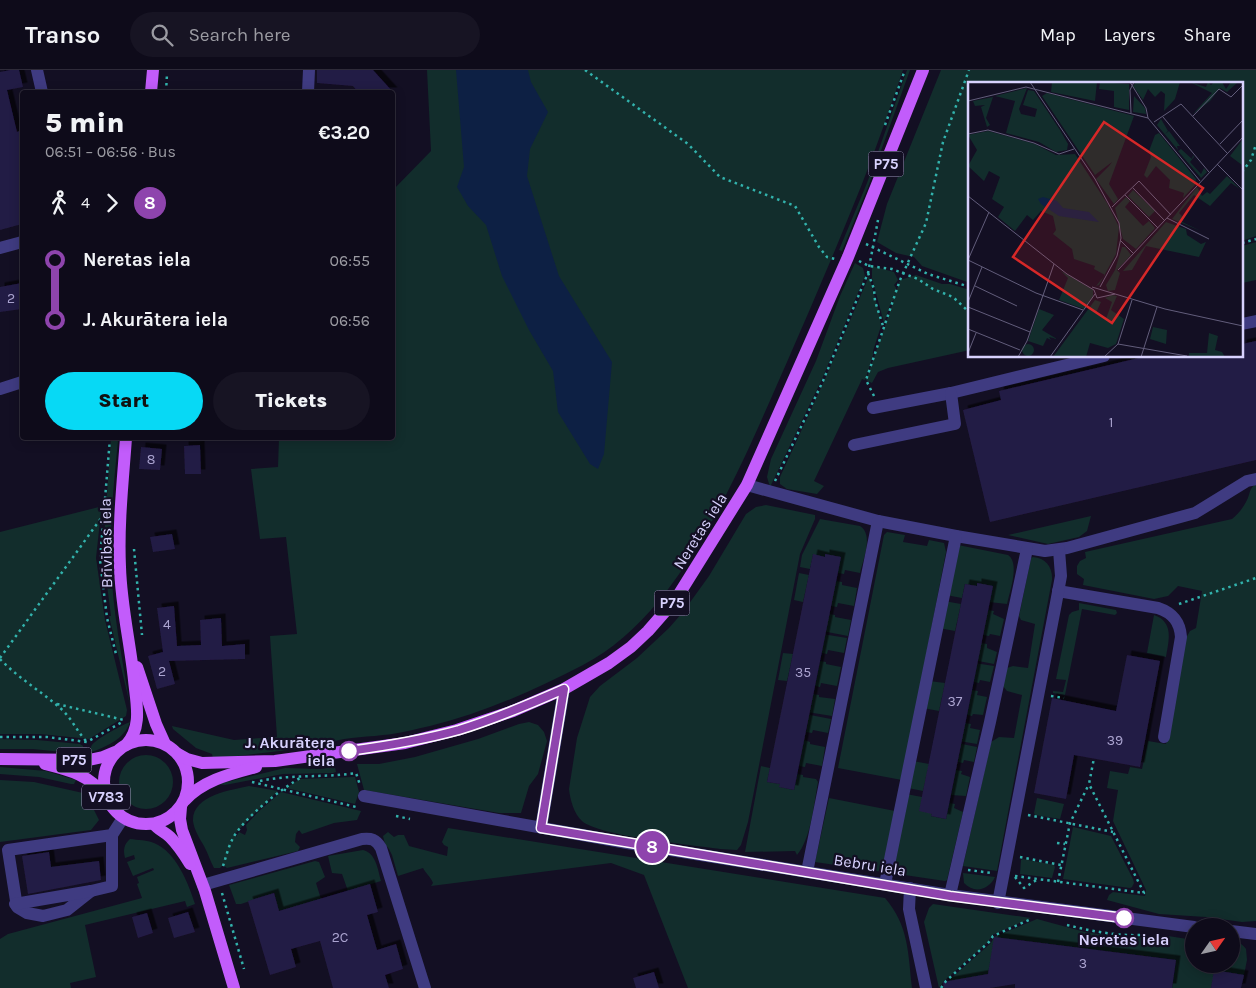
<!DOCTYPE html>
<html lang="en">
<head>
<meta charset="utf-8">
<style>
	body { margin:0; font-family:Karla,sans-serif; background:#171423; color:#f1f3f6; height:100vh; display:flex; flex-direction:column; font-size:19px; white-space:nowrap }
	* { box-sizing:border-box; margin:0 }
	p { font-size:16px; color:#9b9ba2 }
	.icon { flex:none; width:28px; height:28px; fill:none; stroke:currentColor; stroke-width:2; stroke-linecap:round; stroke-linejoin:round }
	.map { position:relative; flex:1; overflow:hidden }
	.drawer { position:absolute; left:20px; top:20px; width:375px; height:350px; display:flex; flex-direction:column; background:#0e0b1a; border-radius:5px; box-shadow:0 2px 12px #0003,0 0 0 1px #2e2b39 }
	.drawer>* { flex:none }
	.badge { padding:0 10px; border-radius:16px; font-size:18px; line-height:32px }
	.needle { width:32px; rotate:56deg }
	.buttons { position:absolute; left:1185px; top:848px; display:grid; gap:10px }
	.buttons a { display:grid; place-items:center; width:55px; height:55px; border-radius:50%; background:#0e0b1a; box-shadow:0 2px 12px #0003,0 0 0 1px #2e2b39; font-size:25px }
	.map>.badge { position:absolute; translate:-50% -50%; box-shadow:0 0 0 2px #fff }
	.legs { display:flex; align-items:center; gap:8px; height:55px; padding:0 25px; font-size:16px }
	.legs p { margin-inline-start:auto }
	.head { display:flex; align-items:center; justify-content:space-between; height:85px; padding:0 25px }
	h1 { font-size:28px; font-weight:800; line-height:38px }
	.action { display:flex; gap:10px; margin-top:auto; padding:10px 25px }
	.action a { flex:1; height:58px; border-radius:30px; background:#07d9f5; color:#111; font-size:20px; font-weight:800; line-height:58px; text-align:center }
	.action a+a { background:#171423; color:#f1f3f6 }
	ul { padding:0 25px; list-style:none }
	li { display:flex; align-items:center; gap:18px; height:60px; font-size:19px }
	li i { display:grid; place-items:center; width:8px; height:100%; margin:0 6px; background:currentColor }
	li i::after { content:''; width:12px; height:12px; margin:-6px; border:4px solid; border-radius:50%; background:#0e0b1a }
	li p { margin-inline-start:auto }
	li:first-child i { background:linear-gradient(#0000 50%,currentColor 0) }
	li:last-child i { background:linear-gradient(currentColor 50%,#0000 0) }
	header { display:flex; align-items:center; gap:30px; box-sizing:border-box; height:70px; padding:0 25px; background:#0e0b1a; border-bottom:1px solid #2e2b39 }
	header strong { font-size:24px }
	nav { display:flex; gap:28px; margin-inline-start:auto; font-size:18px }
	.search { width:350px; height:45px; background:#171423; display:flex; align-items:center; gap:12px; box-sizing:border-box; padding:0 18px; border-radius:28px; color:#9b9ba2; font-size:19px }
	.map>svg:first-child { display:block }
</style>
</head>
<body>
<header>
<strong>Transo</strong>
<div class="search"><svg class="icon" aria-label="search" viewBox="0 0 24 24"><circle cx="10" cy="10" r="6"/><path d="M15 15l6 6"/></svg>Search here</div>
<nav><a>Map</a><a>Layers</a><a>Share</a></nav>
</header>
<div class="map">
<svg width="1256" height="918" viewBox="0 0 1256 918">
	<defs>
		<filter id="shadow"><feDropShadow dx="4.5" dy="-4.5" stdDeviation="0" flood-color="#0009"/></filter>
	</defs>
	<rect width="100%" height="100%" fill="#130f23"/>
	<g fill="#122d2c">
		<path d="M427,0H903C890,38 877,76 862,114C838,174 813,233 787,292C743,391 684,543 583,595C535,620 483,643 430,656C415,659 399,664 383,665C361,668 342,666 322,676L213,689L212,684L196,678L173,659L172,656L234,670L277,667L270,566L297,564L286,467L260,469L251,399L278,397L279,368H392L393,120L431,81Z"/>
		<path d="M907,0H910L868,117L842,181L839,180L867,113Z"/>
		<path d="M941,0H1256V166L1242,171V14H970V213L922,196L914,187L896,183L877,172L887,134Z"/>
		<path d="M1256,172V210L1242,213V176Z"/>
		<path d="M855,193L863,198L865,206L822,309L770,417L767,407L771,389L816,291L840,226Z"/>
		<path d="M872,196L894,202L898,210L894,215L896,218L895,225L900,210L916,205L942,214H950L970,220V280L888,298L878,302L872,313L866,310L894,230L891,232L884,253L872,208Z"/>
		<path d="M869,206L879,242L881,256L873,281V285L865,310L862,309L814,411L824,416L817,424L787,419L780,414V407L825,309Z"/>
		<path d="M111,368H117L118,371C114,411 110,450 111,490C112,539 122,587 130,635L109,546H111L107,515H105L103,482Z"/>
		<path d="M1256,413V851L1242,852L1206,847L1159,844L1107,830L1109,825L1113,822L1145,826L1146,820L1113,751L1118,720L1107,718L1110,701L1128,704L1130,697L1142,699L1148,671L1166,674L1186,568L1190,561L1196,558L1202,521L1178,516L1168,526L1154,529L1083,515L1084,509L1077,504V496L1080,491L1086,488L1085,482L1232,449C1238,444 1243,438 1246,432C1251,423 1248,420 1256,413Z"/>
		<path d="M766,435L815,445V449L800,484L748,752L741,775L737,780L720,779C694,775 598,766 582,751C574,744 570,729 569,719L577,668L590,627L600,616L637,588L669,558L683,542L709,506L746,444L756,437Z"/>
		<path d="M99,437L101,442L96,488L105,550L127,640L126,646L89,669L40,664H0V462Z"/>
		<path d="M1091,446L1087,461L1079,467L1048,474L1008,465Z"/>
		<path d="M820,449L860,456C874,465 863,490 860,503L845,500L844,504L838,503L825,484V487L813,485L810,499L800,497L802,485Z"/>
		<path d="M887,462L905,465L903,472L927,476L929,470L944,473L946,482L902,710L838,698L884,465Z"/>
		<path d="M958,475L1008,485C1020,493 1010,521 1007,534L989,532L977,514V516L965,514L962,528L946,525Z"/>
		<path d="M1033,487C1046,488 1053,498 1052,510L997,801L963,796L991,672L999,667L1014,668L1022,625L1007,621L1003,616L1007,598L1013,596L1028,598L1035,554L1021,550L1019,546L1031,488Z"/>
		<path d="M799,503L809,505L803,532L794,530Z"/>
		<path d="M836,511L842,512V515L857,518L854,536L838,533L837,537L831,536Z"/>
		<path d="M944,531L961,534L955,561L939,558Z"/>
		<path d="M1079,533L1116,540L1117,543L1115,545L1082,539L1065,625L1053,623V621L1063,622L1066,610L1056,609L1069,545L1072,542L1079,540Z"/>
		<path d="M988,540L994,541L993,544L1004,549L1000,566L990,564L989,566L983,565Z"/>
		<path d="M829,544L835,545V547L851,550L848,566L817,560Z"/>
		<path d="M1154,545C1174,552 1169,570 1166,587L1147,583Z"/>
		<path d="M816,563L847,568L844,583L828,580L827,584L822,583Z"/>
		<path d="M981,573L987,574V578L997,582L994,594L968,589Z"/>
		<path d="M783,583L793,584L787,611L778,610Z"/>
		<path d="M820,591L826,592V594L841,597L837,616L821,613L820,617L815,616Z"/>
		<path d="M968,592L994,596L990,612L980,610L979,613L974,612Z"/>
		<path d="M929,611L945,613L939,641L923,638Z"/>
		<path d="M972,620L978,621L977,625L987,627L983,645L973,644L972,646L967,645Z"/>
		<path d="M813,624L819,625V627L835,629L832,646L801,641L811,637Z"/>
		<path d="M800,643L831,649L828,663L813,660L812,663L806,662L808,649L799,647Z"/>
		<path d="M130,652C124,670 105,677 89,683C89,682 91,676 92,675C96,669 122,655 130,652Z"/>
		<path d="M529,652L538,655L544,662L547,671L538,704L529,716L521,743H499L364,720L357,694H379L415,687L478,669L519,654Z"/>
		<path d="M965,653L971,654L970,658L980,660L977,674L953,670Z"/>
		<path d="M0,669L37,670L80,674L83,676V681L81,684L33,679H0Z"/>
		<path d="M804,670L810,672V674L825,677L822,696L806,693L805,697L799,696Z"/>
		<path d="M952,672L977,677L974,692L964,690L963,693L958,692L960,679Z"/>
		<circle cx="146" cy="712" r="27"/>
		<path d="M913,691L929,694L923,721L908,718Z"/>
		<path d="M761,696L770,698L767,712L780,714V717L794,720L797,704L803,705V707L816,709L818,712C814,733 811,769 797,785L795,781L745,782Z"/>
		<path d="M0,697L46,701L76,710L74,714H71L39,707L0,704Z"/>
		<path d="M335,697L336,702L333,703L283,704L225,715L218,714L285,698L320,699Z"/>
		<path d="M956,700L962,701L961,704L970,707L966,726L951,725Z"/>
		<path d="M353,707H355L359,722L355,734L286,718L300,709Z"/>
		<path d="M0,710L34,712L83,723L88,728L99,750L91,760L0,772Z"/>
		<path d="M249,716L278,721L250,748L234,765L236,767L239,762L245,765L247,760L246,755L258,742L281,722L361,741L357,750L334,753L302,764L299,760L296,764L295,772L300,777L298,781L227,798L223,795L220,798H214C210,791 208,783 204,776C200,769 194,760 193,751C192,725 232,720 249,716Z"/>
		<path d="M906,724L922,727L932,744L931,746L946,749L949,733L955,734L954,738L963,742L947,810L945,811L891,803Z"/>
		<path d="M829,728L895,741L883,802L815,792Z"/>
		<path d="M1037,728L1064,734L1060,749L1035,745L1034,743Z"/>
		<path d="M1073,757L1111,766L1133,809L1134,813L1132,817L1130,818L1063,809Z"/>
		<path d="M448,758L885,828C909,856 908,883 912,918H688L644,805L611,793L431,816L433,813C431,807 426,804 423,798L398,806L392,785L389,779L385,774L383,766L388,762L394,767L398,765H404L409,776L447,786L448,777L444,775L442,772Z"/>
		<path d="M130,769C138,770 147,770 154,773C176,782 188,812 195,834L187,837L185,831L85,855L96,907L70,913L71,918H0V869L8,864L142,828L137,814L139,813L137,807L154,800L153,798L133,806L127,792L135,789L134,785L125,788C123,780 124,774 130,769Z"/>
		<path d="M363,780C376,783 378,800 381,811L348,821L342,804L332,803L328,786Z"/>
		<path d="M1023,789L1054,795L1055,797L1052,808L1020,804L1021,790Z"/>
		<path d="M315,791L319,792L325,807L316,813L321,829L279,841L274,823L241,834H236L229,815Z"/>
		<path d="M963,803L995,807C989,820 974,824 964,813Z"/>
		<path d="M933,834L1031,848L992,865L988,872L944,911L939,918L924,852L929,838Z"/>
		<path d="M1037,849L1085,862L1126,868L1168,866L1194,870V894H1231V870C1237,871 1243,874 1246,879L1247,890L1244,905L1215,900L1211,918H1172L1176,890L995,867L988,904L947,912L948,918H943L947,912L991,873L994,867Z"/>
	</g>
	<path fill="#0d2044" d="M456,0H528L531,12L548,42L530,79L527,106L559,206L612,292L604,384L598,399L590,394L558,342L553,301L529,260L502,206L486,155L468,136L457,117L464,97Z"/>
	<g fill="#241b44" filter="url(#shadow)">
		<path d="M10,0H19L23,17L7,20L17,62L22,60V154L0,160V2Z"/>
		<path d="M317,0H373L393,22H358L353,16L317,13Z"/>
		<path d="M22,213V239L0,242V217Z"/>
		<path d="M1256,271V390L990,452L963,340L1001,330L999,321L1147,286H1242V274Z"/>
		<path d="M200,375L201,404H185L184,376Z"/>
		<path d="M141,377L162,379L160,400L139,399Z"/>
		<path d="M172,464L175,479L153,482L150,467Z"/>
		<path d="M813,484L825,487V484L841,487L794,720L779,717L780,714L767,712Z"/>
		<path d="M977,513L993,516L946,749L931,746L932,744L919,741L965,514L977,516Z"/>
		<path d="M174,536L177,576L201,575L200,550L221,548L222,576L245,574V589L169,591L175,614L157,619L148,586L163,582L157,538Z"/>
		<path d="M1127,585L1160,591L1140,697L1074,685L1066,729L1034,723L1052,628L1116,641Z"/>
		<path d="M49,782L51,797L99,791L101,810L28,824L22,786Z"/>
		<path d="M370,814L378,842L367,845L377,880L396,874L403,899L385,905L389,918H333L320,871L291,879L296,897L270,905L248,831L274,823L279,841Z"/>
		<path d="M188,842L195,862L174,868L168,848Z"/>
		<path d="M147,843L153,863L138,868L132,847Z"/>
		<path d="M994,867L1176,890L1172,918H1015V914L990,918H944L943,912L988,904Z"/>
		<path d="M1214,900L1244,905L1241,918H1211Z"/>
		<path d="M654,902L659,918H636L633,908Z"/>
	</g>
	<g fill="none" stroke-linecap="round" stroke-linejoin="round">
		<g stroke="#32b2ac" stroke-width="2.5" stroke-dasharray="2.5 4" stroke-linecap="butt">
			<path d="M585,0L688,74L720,107L795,136L819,177L827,187L835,189"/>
			<path d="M166,22L167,4"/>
			<path d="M885,55L905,0"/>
			<path d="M1242,102L1251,90L1256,74"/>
			<path d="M1242,173L1256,169"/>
			<path d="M866,174L928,204L970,217"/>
			<path d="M859,191L869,196L892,199L918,209L933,219L953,227L970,243"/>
			<path d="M868,203L874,219L875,231L884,259"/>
			<path d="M874,326L866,310L900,210L926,153L943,72L969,0"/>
			<path d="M110,368L100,490L107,548L116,584"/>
			<path d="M775,411L823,311L868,203L878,150"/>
			<path d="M134,479L142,565"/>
			<path d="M1179,534L1256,508"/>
			<path d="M0,588L102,447"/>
			<path d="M0,589C18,608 41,621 60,638C71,647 76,660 86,671"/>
			<path d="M1051,626L1064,628"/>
			<path d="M57,634L124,650"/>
			<path d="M0,667H47L87,672L124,651"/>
			<path d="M260,711C292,704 323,708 356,703L360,715"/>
			<path d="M252,712L356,737"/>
			<path d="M1028,745L1113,762"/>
			<path d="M396,746L410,749"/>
			<path d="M1057,773L1065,774"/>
			<path d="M1020,787L1061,795"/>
			<path d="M223,796C226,787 228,778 232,770C242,749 282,718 302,707"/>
			<path d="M968,800L992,803"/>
			<path d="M1015,806L1144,823L1089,714L1094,688"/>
			<path d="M1015,807L1024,818L1038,809"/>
			<path d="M1058,812L1070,753L1089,714"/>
			<path d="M222,823L244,899"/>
			<path d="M1067,855C1091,861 1116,866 1141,865"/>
			<path d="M941,918L946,911L989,872L993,866L1031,849"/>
		</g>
		<g stroke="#3f3b81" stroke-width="12">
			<path d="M37,0L42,22"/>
			<path d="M308,22L309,0"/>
			<path d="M0,178L22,172"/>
			<path d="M1242,254L1256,251"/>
			<path d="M0,319L22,312"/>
			<path d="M873,338L951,323L1104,286"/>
			<path d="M854,375L955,354L951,323"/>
			<path d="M747,415L878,451L956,466L1045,481L1067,478L1195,443L1247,411L1256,409"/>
			<path d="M1058,521L1158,538C1173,543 1180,552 1181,567L1164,667"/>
			<path d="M364,726L627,773L950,825L1194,857"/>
			<path d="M541,758L564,619"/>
			<path d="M112,765V816L91,821L67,840L43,846L27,843L17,837L8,780L112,765L123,748"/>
			<path d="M807,802L878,451"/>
			<path d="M885,814L956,466"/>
			<path d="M203,815L362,769C371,768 376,769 381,778L425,918"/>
			<path d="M910,818L909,839L926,918"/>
			<path d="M950,825L990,652L1027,479"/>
			<path d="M998,833L1056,533L1061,506L1059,480"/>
			<path d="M15,834L91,821"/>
			<path d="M1231,861L1256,864"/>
		</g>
		<g stroke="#c25cfb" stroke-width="12">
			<path d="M151,22L153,0"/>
			<path d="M137,597L156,654L165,674"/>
			<circle cx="146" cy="712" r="42"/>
			<path d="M126,675C143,657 136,632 134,610C130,572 121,535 120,497C118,454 123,410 126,368"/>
			<path d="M178,684L187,689L202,693L275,691L405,673L457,660L513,641L564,619L609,593L631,577L648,561L676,529L747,415L848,187L923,0"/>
			<path d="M0,689L89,690L103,687L115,682"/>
			<path d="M45,694C69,700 90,705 105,726"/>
			<path d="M185,730C204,710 230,704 256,697"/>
			<path d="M181,737L180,749L182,760L205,821L234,918"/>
			<path d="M154,754C158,760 165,762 170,767C178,775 184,784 190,794"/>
		</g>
	</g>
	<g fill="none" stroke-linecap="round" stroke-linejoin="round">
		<g stroke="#fff" stroke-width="11">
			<path id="line-1" d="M349,681C386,676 423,670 459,660C495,649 530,634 564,619L541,758L950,826L1124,848"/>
		</g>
		<use href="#line-1" stroke="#8e44ad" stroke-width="8"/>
	</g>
	<g fill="#fff" stroke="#8e44ad" stroke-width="2.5">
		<circle cx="349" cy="681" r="9"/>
		<circle cx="1124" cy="848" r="9"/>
	</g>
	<g text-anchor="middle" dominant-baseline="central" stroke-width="4.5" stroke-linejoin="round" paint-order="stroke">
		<g font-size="14" fill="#aba4d0">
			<text x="11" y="228">2</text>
			<text x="1111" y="352">1</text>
			<text x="151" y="389">8</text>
			<text x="167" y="554">4</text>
			<text x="162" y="601">2</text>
			<text x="803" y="602">35</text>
			<text x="955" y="631">37</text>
			<text x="1115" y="670">39</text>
			<text x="340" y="867">2C</text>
			<text x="1083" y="893">3</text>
		</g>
		<g fill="#130f23" stroke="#9d98bc" stroke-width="1">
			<rect x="868.5" y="81.5" width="35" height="25" rx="4"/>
			<rect x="654.5" y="520.5" width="35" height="25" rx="4"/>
			<rect x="56.5" y="677.5" width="35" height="25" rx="4"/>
			<rect x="82" y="714.5" width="48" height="25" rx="4"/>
		</g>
		<g font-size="15" font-weight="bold" fill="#d8d2fe">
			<text x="886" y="94">P75</text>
			<text x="672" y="533">P75</text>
			<text x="74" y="690">P75</text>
			<text x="106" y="727">V783</text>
		</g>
		<g font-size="16" fill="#d8d2fe" stroke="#130f23">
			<text transform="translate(700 461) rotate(-58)">Neretas iela</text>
			<text transform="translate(106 473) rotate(-91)">Brīvības iela</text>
			<text transform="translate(870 795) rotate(9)">Bebru iela</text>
		</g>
		<g font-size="16" font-weight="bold" fill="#d8d2fe" stroke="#130f23" text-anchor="end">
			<text x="335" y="672">J. Akurātera<tspan x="335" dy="18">iela</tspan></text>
			<text x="1124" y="869" text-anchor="middle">Neretas iela</text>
		</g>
	</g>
	<g transform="translate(968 12)">
		<rect width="275" height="275" fill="#130f23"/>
		<path d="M84,0H129L127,19L83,10ZM132,0L161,2V28L146,25V9L131,7ZM168,0H212L207,17L196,29L197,12L193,9L187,15L180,7L175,18L165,4ZM222,0L238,5L240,0L243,3L246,0H254L258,7L263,0L269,1L259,10L252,6L242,19L225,32L244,11ZM59,6L51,27L53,32L67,35L69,27L55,23L60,8L66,9L92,48L100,62L99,68L88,70L71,60L38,51L47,19L27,14ZM79,11L166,34L141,102L150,117L146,122L128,97L141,84L144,80L127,93L74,14ZM166,14L177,26L178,32L165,30ZM25,15L18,36L22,43L19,45L13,25L17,23L7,24L5,19ZM193,37L200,49L197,52L201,49L212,64H209L210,68L189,43ZM20,49L67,62L88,73L107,72L139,121L151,145L148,172L131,203L128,204L137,193L126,187L127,184L106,177L104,167L85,152L88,148L85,134L73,129L65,138L59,133L47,149L30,135L36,125L24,117L32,95L21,89L16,99L0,84L9,68L0,53ZM191,51L228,97L227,103L215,116L216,111L201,106L202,98L188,84L179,96L176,93L183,75L181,69L187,53ZM275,57V82L274,83L262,74ZM213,67L224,77L225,73L226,75L222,80L233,92L236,86L239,90L233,96L210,69ZM259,94L272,107L263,101L242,124L226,113L211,131L214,134L212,139L233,149L204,137L229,105L234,114L239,110L242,112ZM165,108L187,129L181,135L160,114ZM158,115L162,119L157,125L175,144L181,139L187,146L168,167L155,157L147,126ZM198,140L218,147L219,153L233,162L238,160L231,175L178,164L164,188L155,189ZM154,165H157L163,173L149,188L152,191L147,208L140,209L138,203L147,188ZM93,189L125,208V215L116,227L91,218L100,196ZM144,213L149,214L143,228L156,237L148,262L140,266L122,261L118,275H85L127,218L133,220L128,231L138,237L144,220L137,216ZM71,227L86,233L74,248L89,257L81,255L83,258L79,256L75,264L60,259ZM185,245L199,248L198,262L182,257ZM241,251L250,254L247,268L254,270L257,275H221V271H239ZM54 268a6 6 0 1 1 12 0a6 6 0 1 1-12 0Z" fill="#122d2c"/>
		<path d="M75,115L89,119L95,126L121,130L131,140L91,134L73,122L70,117Z" fill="#0d2044"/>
		<path fill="none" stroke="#625d7b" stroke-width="1" d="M62,0L127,97L151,141L153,156L149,174L132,205M162,0L178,26L180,36M0,19L58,5L180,36L232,99M163,31L162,8L166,0M225,34L251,7L263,15L275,3M195,35L241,90M186,40L213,22L259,71M0,52L20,48L66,61L91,72L106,67M252,62L275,38M249,82L275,108M165,106L197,139M157,113L190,146M0,114L99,192L126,208L129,216L147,212M144,125L171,99L203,133M199,136L241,157M153,159L166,172M0,178L68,211L115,228M0,178L21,130M150,188L275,55M7,204L49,224M124,205L197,227L275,244M0,220L14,185M0,225L62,250M0,247L52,268M150,262L219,274M0,271L8,251M50,275L59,259L86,182M82,275L127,212M136,275L150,262L164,218M173,275L189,225"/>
		<path fill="#d62828" fill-opacity="0.15" stroke="#d62828" stroke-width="2.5" d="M136,40L235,106L144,241L45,175Z"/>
		<rect width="275" height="275" fill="none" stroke="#d8d2fe" stroke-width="2.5"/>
	</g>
</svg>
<div class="buttons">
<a><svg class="needle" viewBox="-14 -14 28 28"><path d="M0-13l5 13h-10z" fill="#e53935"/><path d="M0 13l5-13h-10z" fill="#9b9ba2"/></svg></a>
</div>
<b class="badge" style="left:652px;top:777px;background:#8e44ad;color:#fff">8</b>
<section class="drawer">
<div class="head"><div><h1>5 min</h1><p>06:51 – 06:56 · Bus</p></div><b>€3.20</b></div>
<div class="legs"><svg class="icon" aria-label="walk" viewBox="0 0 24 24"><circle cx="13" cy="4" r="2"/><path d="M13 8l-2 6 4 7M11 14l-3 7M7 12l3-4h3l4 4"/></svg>4<svg class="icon" aria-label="forward" viewBox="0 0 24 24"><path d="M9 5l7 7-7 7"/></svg><b class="badge" style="background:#8e44ad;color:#fff">8</b></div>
<ul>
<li><i style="color:#8e44ad"></i><b>Neretas iela</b><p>06:55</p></li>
<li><i style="color:#8e44ad"></i><b>J. Akurātera iela</b><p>06:56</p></li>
</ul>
<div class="action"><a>Start</a><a>Tickets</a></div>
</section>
</div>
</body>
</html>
